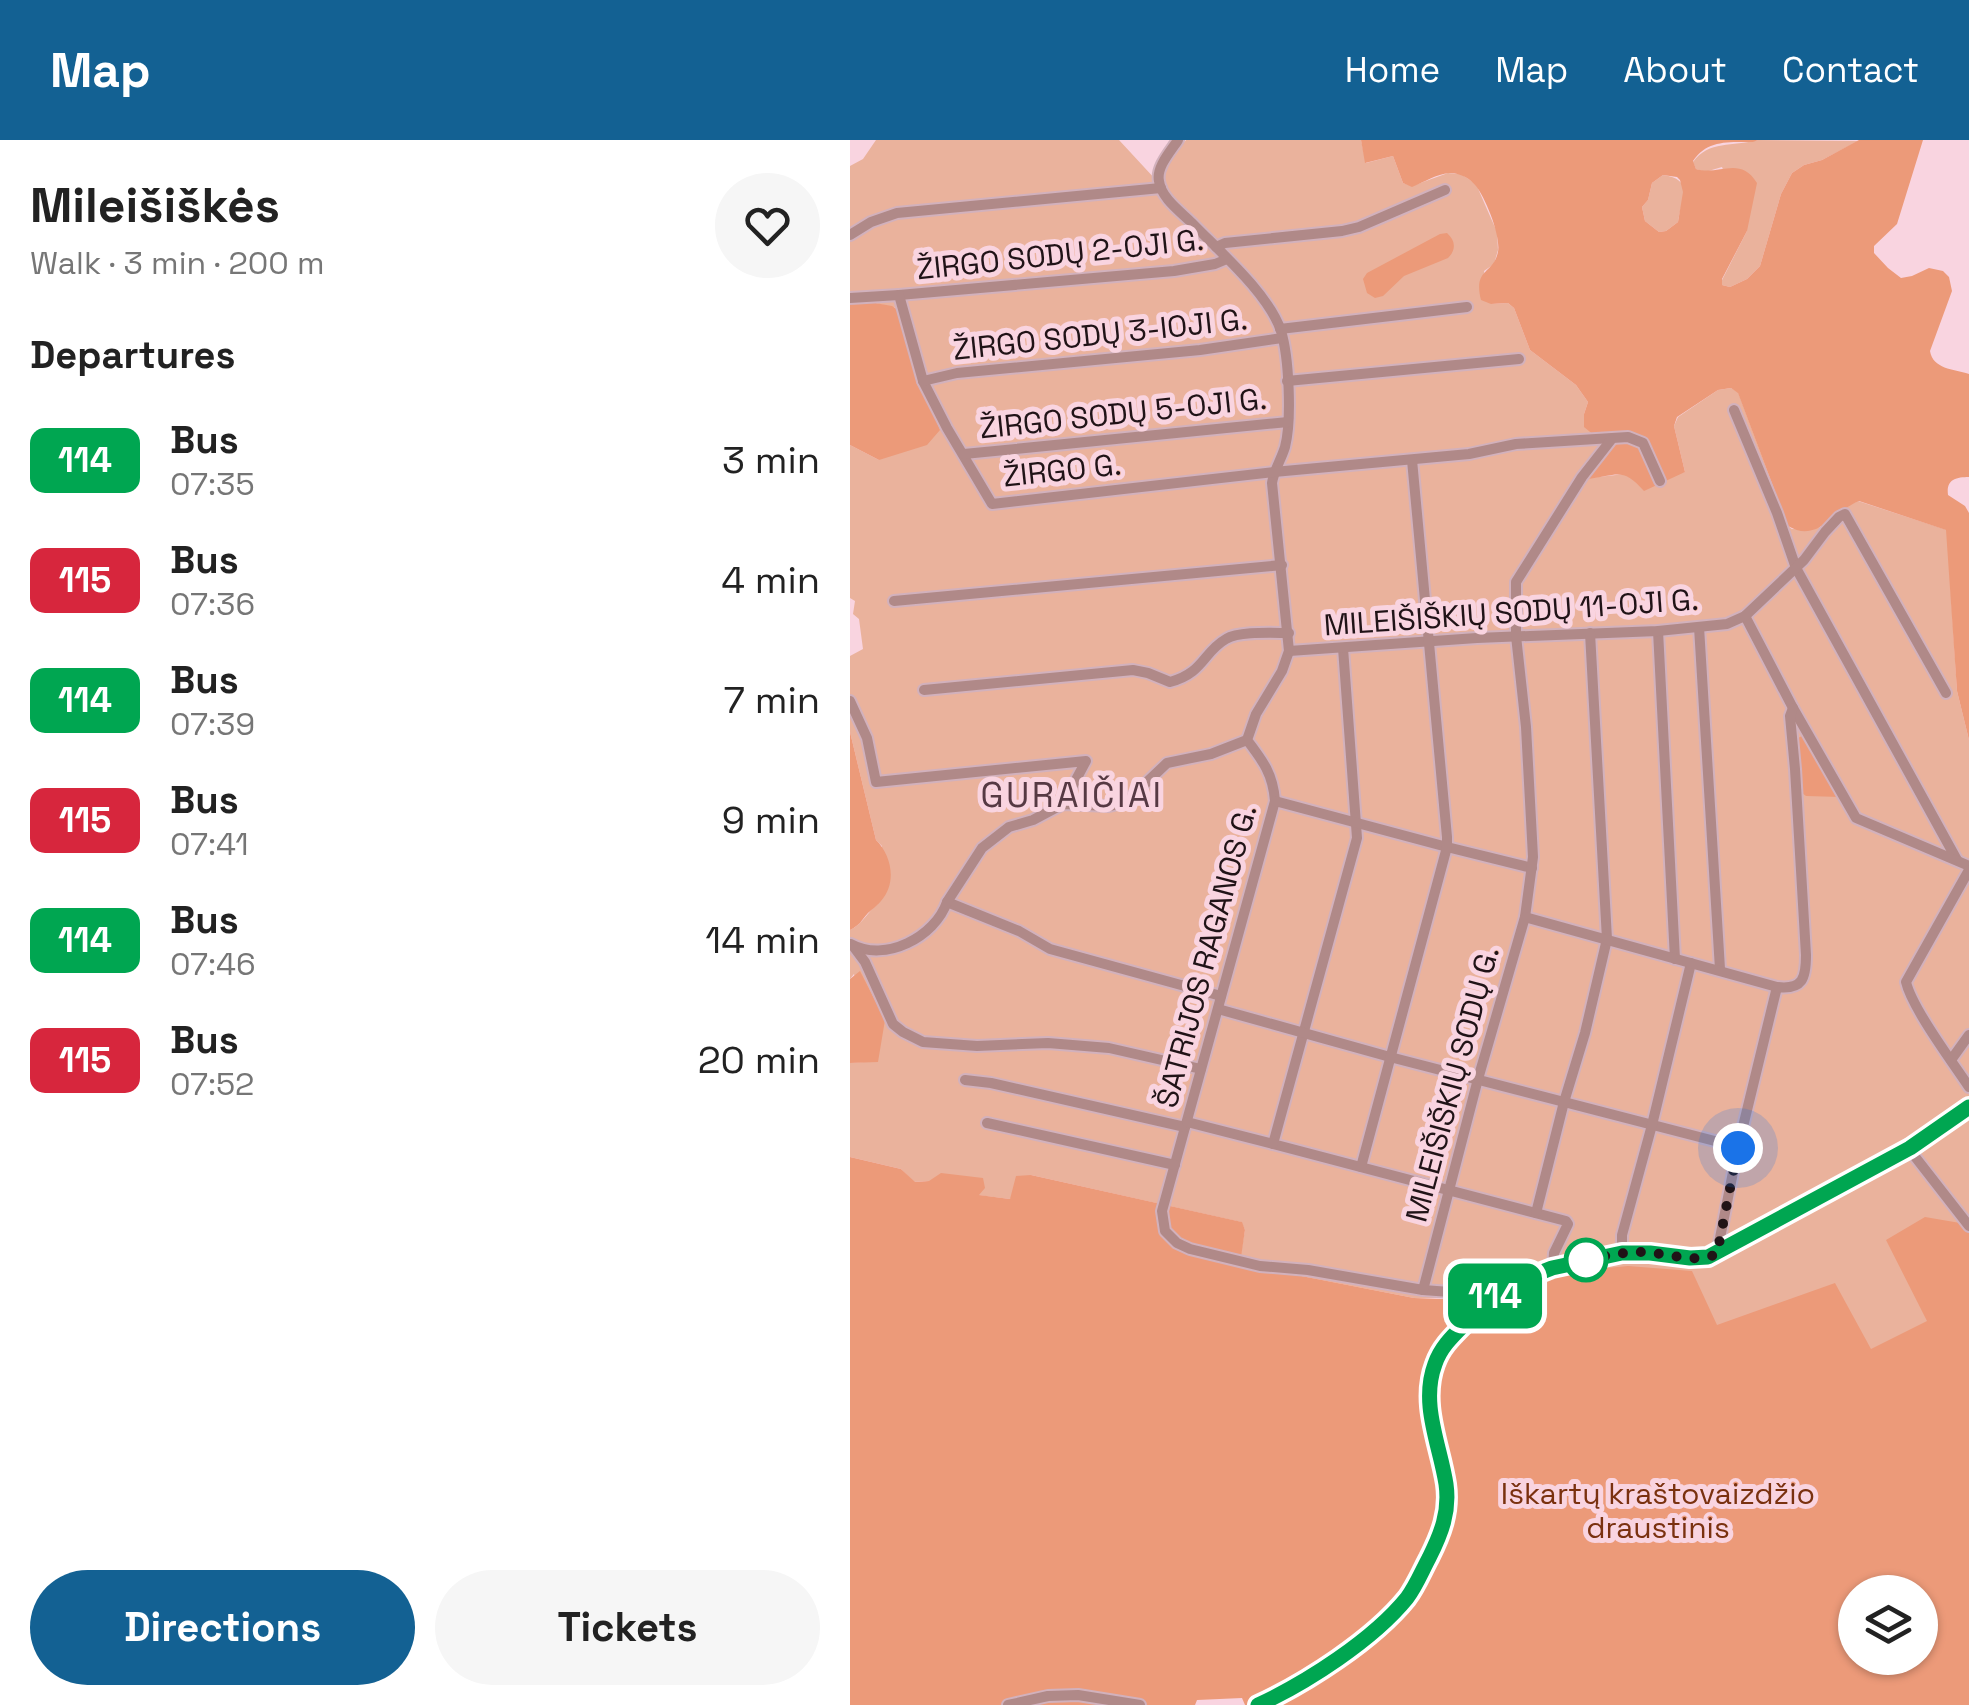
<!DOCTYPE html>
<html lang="en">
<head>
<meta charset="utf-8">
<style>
	body { margin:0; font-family:"Space Grotesk",sans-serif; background:#f6f6f6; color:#222; height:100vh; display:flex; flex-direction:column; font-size:38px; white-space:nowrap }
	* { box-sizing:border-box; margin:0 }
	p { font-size:32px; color:#767676 }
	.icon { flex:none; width:55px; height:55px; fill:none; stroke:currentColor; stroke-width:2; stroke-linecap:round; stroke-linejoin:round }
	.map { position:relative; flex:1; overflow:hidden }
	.panel { display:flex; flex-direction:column; background:#fff; width:850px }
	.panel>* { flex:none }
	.badge { padding:0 20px; border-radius:15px; font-size:35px; line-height:65px }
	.buttons { position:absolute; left:988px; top:1435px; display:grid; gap:20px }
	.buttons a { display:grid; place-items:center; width:100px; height:100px; border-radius:50%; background:#fff; box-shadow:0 2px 8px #0004; font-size:50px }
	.you { position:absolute; width:50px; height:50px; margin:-25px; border:8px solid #fff; border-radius:50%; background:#1a73e8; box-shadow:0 0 0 15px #1a73e833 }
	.map>.badge { position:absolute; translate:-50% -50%; box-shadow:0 0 0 5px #fff }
	h2 { padding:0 30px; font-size:38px; line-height:90px }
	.round { display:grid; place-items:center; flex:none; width:105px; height:105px; border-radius:52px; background:#f6f6f6 }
	.summary { display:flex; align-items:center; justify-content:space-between; height:170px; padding:0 30px }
	h1 { font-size:48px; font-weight:700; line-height:75px }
	.primary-button { display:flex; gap:20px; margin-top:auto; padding:20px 30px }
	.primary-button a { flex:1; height:115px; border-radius:60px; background:#136193; color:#fff; font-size:40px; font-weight:700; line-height:115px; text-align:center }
	.primary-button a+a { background:#f6f6f6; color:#222 }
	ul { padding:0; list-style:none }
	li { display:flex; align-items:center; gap:30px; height:120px; padding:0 30px }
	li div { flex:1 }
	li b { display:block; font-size:38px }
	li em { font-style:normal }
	li .badge { min-width:110px; font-weight:700; text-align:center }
	header { display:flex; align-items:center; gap:60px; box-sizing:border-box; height:140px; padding:0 50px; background:#136193; color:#fff }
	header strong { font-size:48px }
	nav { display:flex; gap:55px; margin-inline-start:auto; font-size:35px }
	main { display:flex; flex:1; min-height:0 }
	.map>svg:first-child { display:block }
</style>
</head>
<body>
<header>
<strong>Map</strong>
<nav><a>Home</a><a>Map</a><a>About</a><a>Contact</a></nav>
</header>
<main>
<section class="panel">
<div class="summary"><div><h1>Mileišiškės</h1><p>Walk · 3 min · 200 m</p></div><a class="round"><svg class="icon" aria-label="heart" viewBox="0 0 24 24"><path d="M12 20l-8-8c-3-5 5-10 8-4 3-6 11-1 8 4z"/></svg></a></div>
<h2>Departures</h2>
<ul>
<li><span class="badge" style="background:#00a651;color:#fff">114</span><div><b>Bus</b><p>07:35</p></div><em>3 min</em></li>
<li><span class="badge" style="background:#d7263d;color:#fff">115</span><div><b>Bus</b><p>07:36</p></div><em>4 min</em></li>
<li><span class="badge" style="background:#00a651;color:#fff">114</span><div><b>Bus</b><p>07:39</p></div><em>7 min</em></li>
<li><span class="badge" style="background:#d7263d;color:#fff">115</span><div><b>Bus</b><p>07:41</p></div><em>9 min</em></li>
<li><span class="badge" style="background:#00a651;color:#fff">114</span><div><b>Bus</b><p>07:46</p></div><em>14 min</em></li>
<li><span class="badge" style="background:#d7263d;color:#fff">115</span><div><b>Bus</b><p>07:52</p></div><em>20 min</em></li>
</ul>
<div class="primary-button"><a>Directions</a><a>Tickets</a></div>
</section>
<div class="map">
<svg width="1119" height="1565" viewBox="0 0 1119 1565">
	<rect width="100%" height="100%" fill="#f9d4e0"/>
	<g fill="#eab29c" fill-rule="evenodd">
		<path d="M26,0H269L306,40L336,0H511L516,23L543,16L553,43L562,46L598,33L611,34L626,44L647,92L648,110L644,124L634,131L641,164L658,163L664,168L680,210L726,245L738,262L734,274L770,294L739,338L775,334L782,337L835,332L824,286L828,277L868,250L881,248L888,252L938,386L942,389L974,387L997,366L1008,361L1097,390L1107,551L1119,600V1565H420L657,1158H564L389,1124L395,1090L391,1082L181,1035L160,1059L127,1055L79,1041L64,1042L51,1029L0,1017V923L28,921L4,834L0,839V790C13,784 17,772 28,764L32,706L26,700L0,592V516L13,509L9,479L3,474L5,461L0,458V305L29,320L65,230L47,168L20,162L0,164V26L13,19ZM1005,1452H1070V1518H1005Z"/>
		<path d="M908,0L1008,1L972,20L954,25L942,33L931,54L910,126L897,139L880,147L872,145V140L897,91L872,27L855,32L846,29L843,22C859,0 882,7 908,0Z"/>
		<path d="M813,35C844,39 832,58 828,82L816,91L809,92L795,81L792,67L798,60L802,43Z"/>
	</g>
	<g fill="#ec9a79" fill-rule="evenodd">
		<path d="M511,0H908L903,2C877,2 857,0 843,21L846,29C869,36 890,15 907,43L897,91L872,139V145L880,147L897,139L910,126L931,54L942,33L954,25L972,20L1009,0H1073L1047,84L1024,106V113L1038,128L1051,138L1062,136L1079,128L1093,131L1099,137L1102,151L1080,211C1083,229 1103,229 1119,234V337C1105,337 1096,340 1098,355L1115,366L1119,373V600L1107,551L1096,390L1009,361C985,370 968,404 938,386L888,253L881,248L868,250L827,277L824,286L835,332L794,351C773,327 768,335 738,339L769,295L745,296L734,287V274L738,262L726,245L680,210L664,168L658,163L641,164L631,160C623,128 643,135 648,112C651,96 636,59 626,46C621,39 609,32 599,33C587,34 574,42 562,47L553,43L543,16L515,23ZM813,35L827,37L830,40L833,52L828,82L816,91L809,92L795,81L792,67L798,60L802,43Z"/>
		<path d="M597,93C606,101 606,110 598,118L554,136L533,156L525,158L517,153L513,139L517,133L590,94Z"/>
		<path d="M20,162L42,166L50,171L65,230L90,290L77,305L29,320L0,305V164Z"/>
		<path d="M0,592L26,700C42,716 47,743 31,761C27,766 22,769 18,773C11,781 10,785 0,790Z"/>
		<path d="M954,595L990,657L956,656L952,653L946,602L948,598Z"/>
		<path d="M10,831L35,880L28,922L0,923V839Z"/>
		<path d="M0,1017L51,1029L65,1042L79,1041L91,1033L133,1038L135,1048L129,1055L160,1059L166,1036L181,1035L392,1082L395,1090L390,1124L564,1158L591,1159L658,1157L683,1143L736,1130L778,1126L842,1131L867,1185L985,1143L1021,1209L1077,1181L1036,1100L1075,1077L1110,1083L1119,1093V1565H395L392,1558L347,1560L345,1565H0ZM1005,1452H1070V1518H1005Z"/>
	</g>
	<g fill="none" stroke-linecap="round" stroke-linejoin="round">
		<g stroke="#d2b1bc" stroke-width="14">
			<g id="minor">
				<path d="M328,0C321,11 306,27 309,41C311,58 331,72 342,83C369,111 419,154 431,191C439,217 442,280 435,307C431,320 424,330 422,343L439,511L432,531L406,574L397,600C413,621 423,634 425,661L312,1071L315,1091L327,1103L340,1109L410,1126L458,1130L573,1150L627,1154"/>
				<path d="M0,95L21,82L47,73L311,48"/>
				<path d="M366,107L375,103L492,91L509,87L595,50"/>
				<path d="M49,155L324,131L365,124L377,119"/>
				<path d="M0,158L49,155L73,241L97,288L142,364L424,332L619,314L666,304L778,297L793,303L810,341"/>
				<path d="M430,189L617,167"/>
				<path d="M73,241L107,233L350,210L432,198"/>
				<path d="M437,241L669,219"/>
				<path d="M884,270L927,373L946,428L1107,720"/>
				<path d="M114,314L438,282"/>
				<path d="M44,461L432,425"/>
				<path d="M895,476L943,568L1006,678L1119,726"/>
				<path d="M849,487L870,829"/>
				<path d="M808,491L825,819"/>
				<path d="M493,508L507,698L423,1004L716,1081L718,1084L704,1113L703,1128"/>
				<path d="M439,511L627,498L808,491L877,484L895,476L954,420L975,392L989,377L995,374L1096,553"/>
				<path d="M74,550L283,530L298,533L320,542C354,533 353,512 376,499C389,491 422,493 439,493"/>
				<path d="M0,561L17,598L26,642L236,621L213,664"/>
				<path d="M425,661L597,707L682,728"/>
				<path d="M1119,730L1056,842C1062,868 1103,923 1119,947"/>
				<path d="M97,762L169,791L200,809L371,856"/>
				<path d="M675,777L683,717L676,587L666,496V442L732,337L761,300"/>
				<path d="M1,804C35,823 85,797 97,762L132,708L159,687L183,680L213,664L259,666L268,664L279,659L317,623L361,614L397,600"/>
				<path d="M3,806L15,822L43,884L53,892L73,902L127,906L198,903L259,908L351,929"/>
				<path d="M368,869L540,917L888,1007L867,1113"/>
				<path d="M1101,920L1119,895"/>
				<path d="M115,940L141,943L335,987"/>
				<path d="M337,982L423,1004"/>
				<path d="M137,983L325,1025"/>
				<path d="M888,1007L927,847"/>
				<path d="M1059,1009L1119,1086"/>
				<path d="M511,1027L597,707V697L562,320"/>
				<path d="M686,1073L714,962L735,893L757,799L740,493"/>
				<path d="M772,1113V1095L802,985L841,823"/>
				<path d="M573,1150L628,939L675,777L927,847C953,850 956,838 956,815L945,629L940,576L943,568"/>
				<path d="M631,1164L627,1160V1154L633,1147H639L644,1151L703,1128L772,1113H801L840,1118L858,1117L1059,1009L1119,967"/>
				<path d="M158,1565L198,1556L228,1555L290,1565"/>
				<path d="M408,1565C457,1543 522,1501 556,1458C566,1446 572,1431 579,1418C588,1399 598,1381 598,1360C597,1316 571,1276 582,1231C590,1201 616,1189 631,1164"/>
			</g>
		</g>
		<use href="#minor" stroke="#b08988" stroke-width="10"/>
	</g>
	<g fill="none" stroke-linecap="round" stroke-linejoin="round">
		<g stroke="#fff" stroke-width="22">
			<path id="line" d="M408,1565C456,1543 523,1500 557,1458C566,1446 572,1431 579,1418C591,1394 600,1372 596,1344C590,1305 570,1264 585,1224C594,1198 617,1186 632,1164C641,1168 647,1160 644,1151L702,1128L772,1113H800L840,1118L858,1117L1060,1008L1119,967"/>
		</g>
		<use href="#line" stroke="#00a651" stroke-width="15"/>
		<path stroke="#201317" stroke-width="10" stroke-dasharray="0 18" d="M736,1120L728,1122C750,1117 771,1112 793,1112C818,1113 843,1124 867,1114L888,1008"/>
	</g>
	<circle fill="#fff" stroke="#00a651" stroke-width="5" cx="736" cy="1120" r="20"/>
	<g text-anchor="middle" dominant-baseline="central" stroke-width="10" stroke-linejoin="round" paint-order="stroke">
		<g font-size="30" fill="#201317" stroke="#f9d4e0">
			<text transform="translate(210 114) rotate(-6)">ŽIRGO SODŲ 2-OJI G.</text>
			<text transform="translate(250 194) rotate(-6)">ŽIRGO SODŲ 3-IOJI G.</text>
			<text transform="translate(273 273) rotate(-6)">ŽIRGO SODŲ 5-OJI G.</text>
			<text transform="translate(212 330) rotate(-6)">ŽIRGO G.</text>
			<text transform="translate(661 472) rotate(-4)">MILEIŠIŠKIŲ SODŲ 11-OJI G.</text>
			<text transform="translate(356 816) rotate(-75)">ŠATRIJOS RAGANOS G.</text>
			<text transform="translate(602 944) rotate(-75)">MILEIŠIŠKIŲ SODŲ G.</text>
		</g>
		<g font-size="30" fill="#7a310f" stroke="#f9d4e0">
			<text x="808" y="1353">Iškartų kraštovaizdžio<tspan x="808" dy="34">draustinis</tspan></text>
		</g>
		<g font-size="35" letter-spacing="2.5" fill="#563943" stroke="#f9d4e0">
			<text x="222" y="655">GURAIČIAI</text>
		</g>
	</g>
</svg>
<div class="buttons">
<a><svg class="icon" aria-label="layers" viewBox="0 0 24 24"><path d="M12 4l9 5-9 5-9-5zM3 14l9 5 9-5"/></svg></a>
</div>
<div class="you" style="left:888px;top:1008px"></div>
<b class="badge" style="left:645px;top:1156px;background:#00a651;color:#fff">114</b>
</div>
</main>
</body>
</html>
